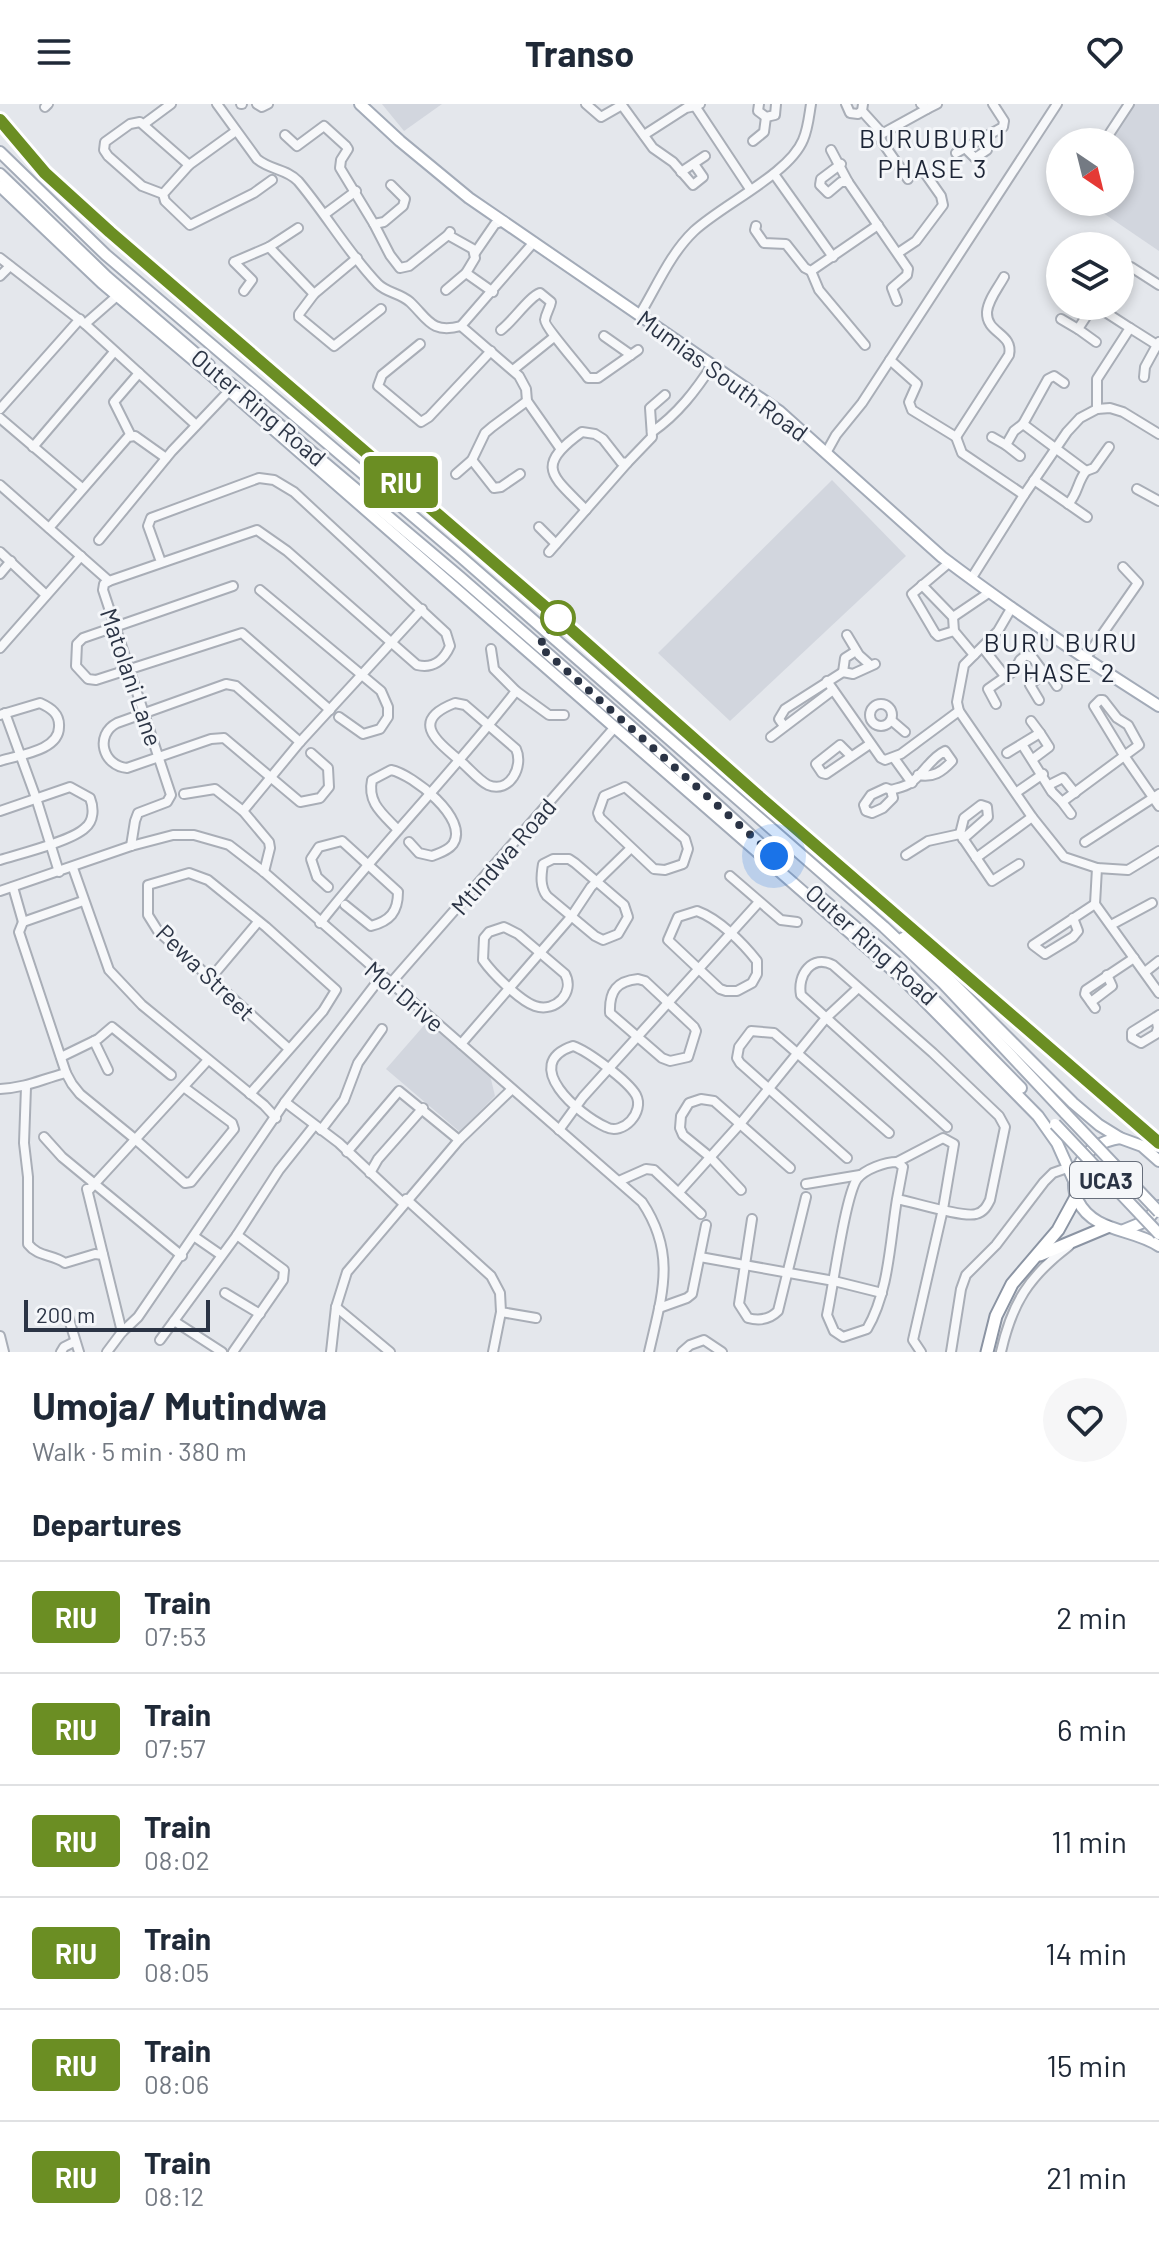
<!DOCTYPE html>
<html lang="en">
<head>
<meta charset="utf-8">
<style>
	body { margin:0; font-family:Barlow,sans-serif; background:#f6f6f7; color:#1f2937; height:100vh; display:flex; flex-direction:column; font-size:30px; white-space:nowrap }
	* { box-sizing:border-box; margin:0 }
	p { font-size:26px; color:#747a83 }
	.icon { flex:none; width:44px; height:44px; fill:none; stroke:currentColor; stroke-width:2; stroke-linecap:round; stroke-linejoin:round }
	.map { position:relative; height:1248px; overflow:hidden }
	.sheet { display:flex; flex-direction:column; background:#fff; flex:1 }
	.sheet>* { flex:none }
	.badge { padding:0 16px; border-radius:6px; font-size:28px; line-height:52px }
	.needle { width:52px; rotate:145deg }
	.buttons { position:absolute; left:1046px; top:24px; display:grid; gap:16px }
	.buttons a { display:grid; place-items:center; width:88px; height:88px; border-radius:50%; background:#fff; box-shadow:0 4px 12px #0003; font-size:40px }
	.scale { position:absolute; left:24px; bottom:20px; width:186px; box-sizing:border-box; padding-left:8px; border:4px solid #2b3445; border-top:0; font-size:22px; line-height:28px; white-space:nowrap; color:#2b3445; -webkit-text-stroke:6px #f4f6f9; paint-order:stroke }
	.you { position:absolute; width:40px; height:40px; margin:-20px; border:6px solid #fff; border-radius:50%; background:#1a73e8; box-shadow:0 0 0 12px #1a73e833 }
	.map>.badge { position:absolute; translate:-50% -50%; box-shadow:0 0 0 4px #fff }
	h2 { padding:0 32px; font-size:30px; line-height:72px }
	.round { display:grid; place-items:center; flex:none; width:84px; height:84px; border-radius:42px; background:#f6f6f7 }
	.overview { display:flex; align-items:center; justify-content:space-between; height:136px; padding:0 32px }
	h1 { font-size:38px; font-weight:700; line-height:60px }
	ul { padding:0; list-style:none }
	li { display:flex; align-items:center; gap:24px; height:112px; padding:0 32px; border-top:2px solid #e0e1e3 }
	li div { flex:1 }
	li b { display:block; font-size:30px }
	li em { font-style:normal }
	li .badge { min-width:88px; font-weight:700; text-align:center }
	header { display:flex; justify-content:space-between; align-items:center; height:104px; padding:0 32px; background:#fff; font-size:36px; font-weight:700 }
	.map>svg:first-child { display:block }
</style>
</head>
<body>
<header><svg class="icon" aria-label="menu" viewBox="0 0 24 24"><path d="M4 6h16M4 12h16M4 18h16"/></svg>Transo<svg class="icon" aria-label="heart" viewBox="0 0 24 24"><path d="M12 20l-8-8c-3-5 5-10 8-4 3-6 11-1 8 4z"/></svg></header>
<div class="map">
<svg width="1159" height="1248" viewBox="0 0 1159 1248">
	<rect width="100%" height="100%" fill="#e4e7ec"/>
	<g fill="#d2d6de">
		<path d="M382,0H442L404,27Z"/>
		<path d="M1124,0H1159V147L1087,98H1120V38H1098Z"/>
		<path d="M832,376L906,452L730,617L658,549Z"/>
		<path d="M427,918L490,971L495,992L460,1028L386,965Z"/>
	</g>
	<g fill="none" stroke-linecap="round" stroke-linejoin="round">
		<g stroke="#a9aeb7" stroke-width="12">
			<g id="minor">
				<path d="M217,0L257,55C270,66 287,65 298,77C326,110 348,149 378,180C387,189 400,189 410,198C428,215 431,230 461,222L534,138"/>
				<path d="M241,0H242"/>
				<path d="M257,0L262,3L268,0"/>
				<path d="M586,0L601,13L622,1"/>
				<path d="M621,0L653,44L673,58L693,81L703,73L694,60"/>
				<path d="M700,0L695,2L750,85"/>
				<path d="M759,0L758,7L766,13L775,11L776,0"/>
				<path d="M846,0L850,9L858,10L862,7"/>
				<path d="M863,0L862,7L881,28L878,32L927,5"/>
				<path d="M921,0L927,5L937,0"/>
				<path d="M45,3L48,0"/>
				<path d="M144,20L171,0"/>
				<path d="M236,27L189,61L163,90L165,97L190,121L254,89L272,76"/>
				<path d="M285,31L297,42L324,22L346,42L348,45L341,56L340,64L374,120L384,118L403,102L405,95L391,81"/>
				<path d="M644,31L686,4L695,2"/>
				<path d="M878,32L908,75"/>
				<path d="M753,37L764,28L766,13"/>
				<path d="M1104,38L1129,0"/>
				<path d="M965,44L975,54L987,46L988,40L984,34"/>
				<path d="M831,46L848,78L908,165L907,171L892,184L897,197"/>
				<path d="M956,49L1003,23L1004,17L993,0"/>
				<path d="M841,60L821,75L820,81L828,89L841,78H848"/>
				<path d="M681,68L705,52"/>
				<path d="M774,70L833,153"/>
				<path d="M163,90L142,82L108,52L104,46L105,38L130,20L140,18L189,61"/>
				<path d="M325,110L356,87"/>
				<path d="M374,120L390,151L400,164L409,162L448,131"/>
				<path d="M756,122L755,126L764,139L786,140L805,164L811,167L878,121"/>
				<path d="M269,143L314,190"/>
				<path d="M475,149L495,120L504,117"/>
				<path d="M898,149L916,137L943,101L941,92L922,65"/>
				<path d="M0,154L85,220L196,321"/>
				<path d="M357,154L314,190L299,210V213L334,242L381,205"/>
				<path d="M811,167L819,186L865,241"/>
				<path d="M1120,168L1131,163L1159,181"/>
				<path d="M466,169L493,188"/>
				<path d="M0,172L10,162"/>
				<path d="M446,186L466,169L475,154L473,145L448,131L450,128"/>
				<path d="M244,187L252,176L234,158L269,143L298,124"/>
				<path d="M1093,202L1078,225L1096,238"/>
				<path d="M1096,202L1130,224L1097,275V305"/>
				<path d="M640,210C657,182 670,150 694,127C723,100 789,70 803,36C808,25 809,12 811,0"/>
				<path d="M1061,215L1078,225"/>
				<path d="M85,220L117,192"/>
				<path d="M461,222L519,272L526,285L527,297L560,344"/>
				<path d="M1130,224L1157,241L1159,238"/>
				<path d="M501,226C513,217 529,193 540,189L551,198C550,204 546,209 545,216C544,222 581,264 588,274H598L638,246"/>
				<path d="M604,232L631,251"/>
				<path d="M420,240L382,271L378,282L421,318L429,313L491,247"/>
				<path d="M890,256L917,280L909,298L912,306L956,333L1009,251C1014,229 986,230 987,208C988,196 998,184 1004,173"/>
				<path d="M513,266L554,233"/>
				<path d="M1144,273L1145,263L1157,241"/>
				<path d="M1064,279L1054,272L1048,275L1023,320L1086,367C1077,378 1078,390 1068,400"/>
				<path d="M0,305L80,215"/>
				<path d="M0,314L82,384"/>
				<path d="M652,328C678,310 696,286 713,260"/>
				<path d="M131,332L114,298L139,269"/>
				<path d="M956,333L962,349L1024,391"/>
				<path d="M992,333L1006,341"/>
				<path d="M33,343L114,248"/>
				<path d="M826,349L836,331L862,299L1057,0"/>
				<path d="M1020,352L1006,341L1014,327L1023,320"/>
				<path d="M472,356L494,384L501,383L520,370"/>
				<path d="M1086,367L1094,364L1109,343"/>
				<path d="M456,370L472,356L485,329L492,323L527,297"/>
				<path d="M1034,376L1087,413"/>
				<path d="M0,381L109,477"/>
				<path d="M1137,385L1159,397"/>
				<path d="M586,406C553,372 533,363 582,328L595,330L603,335L621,358L627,359L652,333L650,304L665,291"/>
				<path d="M539,423L556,440"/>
				<path d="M49,424L128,333L135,332L166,354"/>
				<path d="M99,436L172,347L229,287"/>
				<path d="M0,448L46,491"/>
				<path d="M549,448L627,359"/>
				<path d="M950,458L912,490L935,529L938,532L954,527"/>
				<path d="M0,470L11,457"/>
				<path d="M971,475L1024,391L1067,328L1080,314L1097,305L1110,304L1123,308L1159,330"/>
				<path d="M922,481L953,513L954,527L974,551"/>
				<path d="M233,482L83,534L77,540L76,562L88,575L96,576L242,529L330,606"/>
				<path d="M260,486L381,587L388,603V613L380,625L363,630L339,613"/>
				<path d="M1012,503L998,527L964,561L957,598L959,607L1032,713L1064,753L1097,764L1128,766L1159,747"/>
				<path d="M953,513L990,488"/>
				<path d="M847,531L859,551L869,560"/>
				<path d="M0,544L81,452"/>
				<path d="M983,544L1005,572"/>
				<path d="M1085,555L1138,479L1123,463"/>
				<path d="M843,568L845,554L856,547"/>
				<path d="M1044,570H1049L1057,582"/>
				<path d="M827,577L881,654L885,656L901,650L959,607"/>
				<path d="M516,587L549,611H564"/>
				<path d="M455,599L465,601L516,645C524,662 510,690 488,681C478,676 468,663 459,656C434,635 411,616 455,599Z"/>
				<path d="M996,600L988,585L1015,566L1020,556L1026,551L1033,554L1044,569L1030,581L1039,596"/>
				<circle cx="881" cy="611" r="11"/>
				<path d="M5,609L36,694L59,768"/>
				<path d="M0,611L40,599C51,604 60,610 59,623C59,647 18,651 0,657"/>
				<path d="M891,616L905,628"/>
				<path d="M784,622L779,615L785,605L843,568L853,570L875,560"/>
				<path d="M771,633L833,586"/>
				<path d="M300,638L236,582L226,580L117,619C94,631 103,662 127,664L211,635L224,634L300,698L320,694L329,683L328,664L311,649"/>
				<path d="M1023,642L1052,688L1062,698L1139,641L1128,621L1117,614L1103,596H1100L1094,602L1125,653L1159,702"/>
				<path d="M1007,649L1040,629L1031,617"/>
				<path d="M851,652L840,641L816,660L822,669L826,670L870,640"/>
				<path d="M894,654L912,679"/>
				<path d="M1033,655L1049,643L1040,629"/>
				<path d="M1049,681L1063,674L1075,689"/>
				<path d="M625,683L685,735L688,745L683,760L665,766L654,765L600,714L598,709L604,692Z"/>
				<path d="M891,686L886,684L871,691L864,701L866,707L872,709L883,704L893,694L891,686C897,684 905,683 910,679C923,671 930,654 945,647L952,657C942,668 933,674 918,671"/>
				<path d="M1017,688L1043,670"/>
				<path d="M184,690L215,685L243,707L269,738L270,744L264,768"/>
				<path d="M1062,698L1071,710"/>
				<path d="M0,707L70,683L90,694C94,704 94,717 85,724C72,737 19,750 0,756"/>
				<path d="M243,707L300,638L422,505"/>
				<path d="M398,726C383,710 367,699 372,676L391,666C412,670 470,715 453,740C448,747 439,749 432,752L419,749L409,738"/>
				<path d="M960,730L964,714L981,701L987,703L988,713L963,735"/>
				<path d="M1085,738L1159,690"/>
				<path d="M131,742L135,717L138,709L167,698L171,691L103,486L104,480L109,477L257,426L287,447L417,561C433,565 444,556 450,542L446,529L294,388L274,376L259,374L151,414L148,422L161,458"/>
				<path d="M906,751L928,737L960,730L992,777L1019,760"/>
				<path d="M976,754L1032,713"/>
				<path d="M553,755H569L575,759L624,801L628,813L618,830L603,836L595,832L547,792C540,783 541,772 543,760Z"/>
				<path d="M73,764L109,866L142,901L264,1001L276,1014"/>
				<path d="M1097,764L1095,800L1159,889"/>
				<path d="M730,772L781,816L797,818"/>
				<path d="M13,783L23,818"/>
				<path d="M328,783L317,773L311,755L319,743L342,737L398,788C398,808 390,817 371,822L345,801"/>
				<path d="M0,787L131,742L173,731H194L229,741L264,768L642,1098C677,1150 662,1191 649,1248"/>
				<path d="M83,797L23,818L19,828L66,969L72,980L80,990L135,1035L185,1079L191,1078L234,1025L232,1019L185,984"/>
				<path d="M697,807C719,815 743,839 757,857V870L752,879L737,887H726L720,885L668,836L678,813Z"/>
				<path d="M1073,814L1078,827L1073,833L1045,850L1033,841L1095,800"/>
				<path d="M320,819C383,739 454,667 516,587L494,565L491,545"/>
				<path d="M1111,821L1152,799"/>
				<path d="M504,823L518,830L565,870C575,888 556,909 535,902C520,897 492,869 483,856L484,834L489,828Z"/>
				<path d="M1145,868L1159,857"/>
				<path d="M210,875L258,818"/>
				<path d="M638,875L645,877L694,923L696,927L688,953L670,957L662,954L610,909C609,887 617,877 638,875Z"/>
				<path d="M390,880L615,623"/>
				<path d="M1091,898L1112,882L1107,871"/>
				<path d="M1095,904L1085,890L1086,886L1134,854"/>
				<path d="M1156,913L1158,924L1156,930L1141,939L1132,934V928L1156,913L1159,911"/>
				<path d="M94,937L108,966"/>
				<path d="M461,940L571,813L591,783L630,745"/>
				<path d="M573,942C588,947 628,977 636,991C645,1008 623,1032 606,1023C579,1011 519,960 573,942Z"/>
				<path d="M61,953L98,935L112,923L171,971"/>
				<path d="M26,983L24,1039L28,1073V1140C38,1153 52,1150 65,1159L95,1150L103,1151"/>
				<path d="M0,985C29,983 39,976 66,969"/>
				<path d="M250,990L323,907L336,886L266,823L208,776L189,769L148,781V811L158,827L288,944"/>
				<path d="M285,998L339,1039L403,1099"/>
				<path d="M321,1026L344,996L358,959L382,925"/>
				<path d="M559,1026L583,993L759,798"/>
				<path d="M44,1033L62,1053L182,1152"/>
				<path d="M347,1048L399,987L459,1036"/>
				<path d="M847,1054L740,959L737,954L739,943L751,927L774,929L889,1029"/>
				<path d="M897,1058L943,1034L954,1040L943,1105L913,1236L921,1248"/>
				<path d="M370,1069L378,1055L423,1004"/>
				<path d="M619,1077L646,1065L654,1066L701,1110"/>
				<path d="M806,1080L860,1071"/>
				<path d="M87,1085L122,1228"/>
				<path d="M741,1086L710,1053L683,1031L680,1024L681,1012L689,999L701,995L714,997L790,1064"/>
				<path d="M88,1087L208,956"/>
				<path d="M679,1088L740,1020L826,914L857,885"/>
				<path d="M406,1095L491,1172L500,1189L501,1208L536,1214"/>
				<path d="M897,1095L903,1063L897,1058C885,1058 865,1065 857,1075C845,1093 833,1184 827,1211L834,1227L843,1233L867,1225C889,1188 890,1137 897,1095C913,1098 963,1114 976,1110C984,1108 987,1102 990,1096L1005,1023L999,1012L933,949L833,861C812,850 797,871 801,891L947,1023"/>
				<path d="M752,1115L739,1200L748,1214C759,1217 770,1215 778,1207L806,1093"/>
				<path d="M237,1131L279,1066L314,1022"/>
				<path d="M195,1133L221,1151"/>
				<path d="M700,1153L834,1177L882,1189"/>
				<path d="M225,1189L260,1210"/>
				<path d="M336,1203L390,1248"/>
				<path d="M659,1204L687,1194L692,1190L706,1121"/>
				<path d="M67,1209L79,1248"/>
				<path d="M174,1217L222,1248"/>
				<path d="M0,1232L4,1248"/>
				<path d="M160,1236L237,1131L284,1166L283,1176L233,1248"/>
				<path d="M61,1248L64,1243L74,1238"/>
				<path d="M107,1248L122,1228L138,1213L285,998L381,873"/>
				<path d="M331,1248L336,1203L347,1168L459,1036L511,986"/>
				<path d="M493,1248L501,1208"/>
				<path d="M682,1248L690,1241L704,1236L722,1248"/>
				<path d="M951,1248L961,1185L966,1171L996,1141L1044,1078L1053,1069L1067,1064"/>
				<path d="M1001,1248C1012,1199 1029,1172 1069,1142"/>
			</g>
		</g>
		<g stroke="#a3abb8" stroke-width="14">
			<g id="major">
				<path d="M360,0L400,37L469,94L779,307L942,453C1012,506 1085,555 1159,602"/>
				<path d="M0,48L106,151L461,453L884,823L943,879L1066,1010"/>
				<path d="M0,70L107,173L209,261"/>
				<path d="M0,82L102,179L217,276L904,876L1038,1012L1057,1039L1074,1077"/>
				<path d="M230,279L460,473L650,639L779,757"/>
				<path d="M818,791L900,861L1021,984"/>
				<path d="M903,834L923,849L1073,999L1099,1021L1120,1034L1142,1042L1159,1057"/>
				<path d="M1120,1034C1102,1037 1088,1044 1079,1061C1073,1073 1072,1085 1078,1097C1094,1129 1133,1124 1159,1142"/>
				<path d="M1124,1126L1146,1117L1159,1102"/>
			</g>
		</g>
		<g stroke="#8b94a3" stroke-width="15">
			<g id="highway">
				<path d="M1040,1151L1107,1123"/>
				<path d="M987,1248L996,1212L1012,1180L1058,1126L1076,1093"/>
			</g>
		</g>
		<use href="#minor" stroke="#f7f8fa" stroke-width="8"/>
		<use href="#major" stroke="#fff" stroke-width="10"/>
		<use href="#highway" stroke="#fff" stroke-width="11"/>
		<path stroke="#7d8696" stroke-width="2" stroke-dasharray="4 8" stroke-linecap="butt" d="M0,16L45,69L110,128L558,514L755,689L1159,1039"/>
		<g stroke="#a3abb8" stroke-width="14" stroke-linecap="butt">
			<g id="major-bridge">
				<path d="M1066,1010L1159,1108"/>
				<path d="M1055,1020L1159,1130"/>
			</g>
		</g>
		<use href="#major-bridge" stroke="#fff" stroke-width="10"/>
	</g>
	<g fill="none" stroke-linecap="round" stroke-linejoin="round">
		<g stroke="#fff" stroke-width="18">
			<path id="line" d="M0,16L45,69L110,128L558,514L755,689L1159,1039"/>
		</g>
		<use href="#line" stroke="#6b8e23" stroke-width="12"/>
		<path stroke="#2b3445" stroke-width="8" stroke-dasharray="0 14.4" d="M558,514L539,542L774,752"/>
	</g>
	<circle fill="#fff" stroke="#6b8e23" stroke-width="4" cx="558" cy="514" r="16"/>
	<g text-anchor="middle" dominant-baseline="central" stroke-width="6" stroke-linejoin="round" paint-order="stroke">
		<rect fill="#f4f6f9" stroke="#676e7b" stroke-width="2" x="1070" y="1058" width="72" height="36" rx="6"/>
		<g font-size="22" font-weight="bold" fill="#2b3445">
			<text x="1106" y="1076">UCA3</text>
		</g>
		<g font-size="24" fill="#2b3445" stroke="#f4f6f9">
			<text transform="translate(723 271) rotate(36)">Mumias South Road</text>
			<text transform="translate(259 303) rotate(40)">Outer Ring Road</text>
			<text transform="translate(132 573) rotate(71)">Matolani Lane</text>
			<text transform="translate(503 752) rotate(-49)">Mtindwa Road</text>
			<text transform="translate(872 840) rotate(42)">Outer Ring Road</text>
			<text transform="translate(206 868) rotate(44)">Pewa Street</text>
			<text transform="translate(405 892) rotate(40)">Moi Drive</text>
		</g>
		<g font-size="26" letter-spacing="2" fill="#1d2536" stroke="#f4f6f9">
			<text x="933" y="33">BURUBURU<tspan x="933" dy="30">PHASE 3</tspan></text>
			<text x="1061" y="537">BURU BURU<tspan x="1061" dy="30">PHASE 2</tspan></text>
		</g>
	</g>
</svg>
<div class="buttons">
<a><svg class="needle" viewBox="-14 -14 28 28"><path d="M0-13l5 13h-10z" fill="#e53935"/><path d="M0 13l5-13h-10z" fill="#747a83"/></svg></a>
<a><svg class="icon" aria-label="layers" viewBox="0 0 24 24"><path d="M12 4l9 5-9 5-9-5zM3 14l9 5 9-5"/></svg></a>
</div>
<div class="scale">200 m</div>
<div class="you" style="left:774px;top:752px"></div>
<b class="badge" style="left:401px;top:378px;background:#6b8e23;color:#fff">RIU</b>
</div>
<section class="sheet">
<div class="overview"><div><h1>Umoja/ Mutindwa</h1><p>Walk · 5 min · 380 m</p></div><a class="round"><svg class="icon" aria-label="heart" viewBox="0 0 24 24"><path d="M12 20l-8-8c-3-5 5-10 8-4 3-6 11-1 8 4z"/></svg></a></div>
<h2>Departures</h2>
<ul>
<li><span class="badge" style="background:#6b8e23;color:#fff">RIU</span><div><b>Train</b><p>07:53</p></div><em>2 min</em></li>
<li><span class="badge" style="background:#6b8e23;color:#fff">RIU</span><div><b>Train</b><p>07:57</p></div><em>6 min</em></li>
<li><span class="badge" style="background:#6b8e23;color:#fff">RIU</span><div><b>Train</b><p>08:02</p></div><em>11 min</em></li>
<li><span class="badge" style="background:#6b8e23;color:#fff">RIU</span><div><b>Train</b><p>08:05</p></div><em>14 min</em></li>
<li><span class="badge" style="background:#6b8e23;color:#fff">RIU</span><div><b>Train</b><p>08:06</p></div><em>15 min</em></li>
<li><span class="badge" style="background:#6b8e23;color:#fff">RIU</span><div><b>Train</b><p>08:12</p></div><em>21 min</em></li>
</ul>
</section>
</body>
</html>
